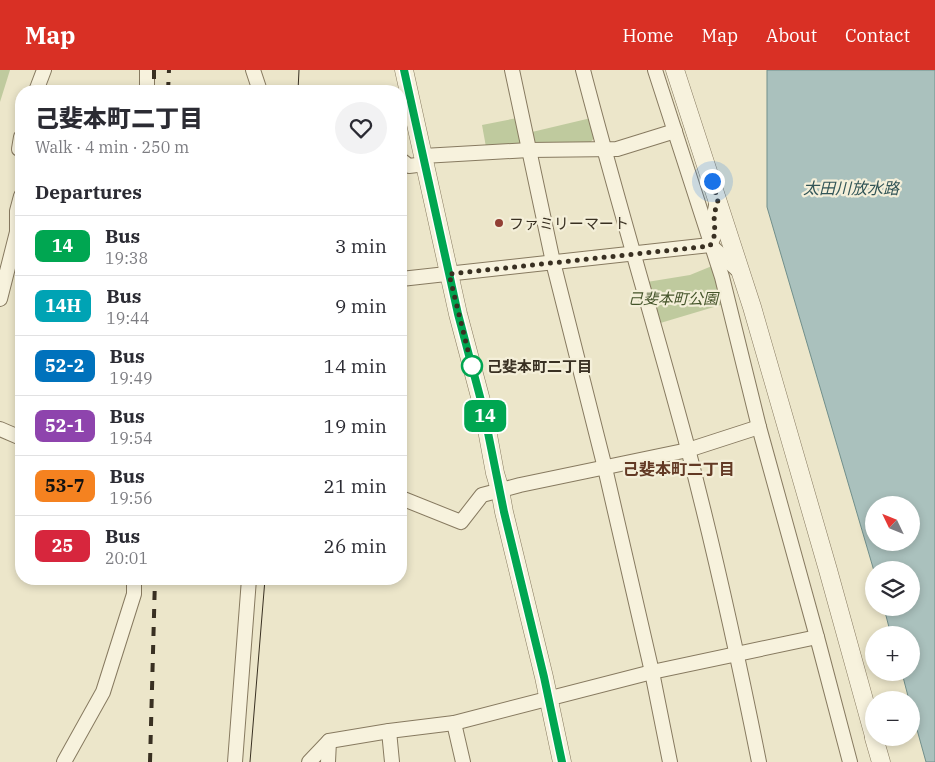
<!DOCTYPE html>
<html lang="en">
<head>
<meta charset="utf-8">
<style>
	body { margin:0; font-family:"IBM Plex Serif","Noto Sans JP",serif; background:#f2f2f3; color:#2b2b33; height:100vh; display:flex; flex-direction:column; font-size:19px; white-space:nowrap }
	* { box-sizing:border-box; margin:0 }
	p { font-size:16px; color:#7c7c81 }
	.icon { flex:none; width:28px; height:28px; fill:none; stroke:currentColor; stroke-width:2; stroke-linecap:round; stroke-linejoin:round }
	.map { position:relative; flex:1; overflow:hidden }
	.side { position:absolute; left:15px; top:15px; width:392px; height:500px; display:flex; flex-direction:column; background:#fff; border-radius:20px; box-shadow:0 2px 8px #0003 }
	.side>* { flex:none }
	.badge { padding:0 10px; border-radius:8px; font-size:18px; line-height:32px }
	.needle { width:32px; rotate:313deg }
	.controls { position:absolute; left:865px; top:426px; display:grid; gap:10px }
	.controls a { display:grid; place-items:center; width:55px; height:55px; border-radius:50%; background:#fff; box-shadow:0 2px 8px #0003; font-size:25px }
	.you { position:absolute; width:25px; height:25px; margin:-12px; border:4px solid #fff; border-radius:50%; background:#1a73e8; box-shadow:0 0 0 8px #1a73e833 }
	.map>.badge { position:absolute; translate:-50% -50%; box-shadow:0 0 0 2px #fff }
	h2 { padding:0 20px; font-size:19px; line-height:45px }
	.round { display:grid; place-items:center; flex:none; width:52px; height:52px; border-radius:26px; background:#f2f2f3 }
	.overview { display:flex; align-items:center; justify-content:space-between; height:85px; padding:0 20px }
	h1 { font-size:24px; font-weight:800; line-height:38px }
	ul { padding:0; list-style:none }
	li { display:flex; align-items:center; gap:15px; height:60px; padding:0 20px; border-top:1px solid #e1e1e2 }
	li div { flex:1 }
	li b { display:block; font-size:19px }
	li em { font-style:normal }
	li .badge { min-width:55px; font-weight:700; text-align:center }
	header { display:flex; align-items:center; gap:30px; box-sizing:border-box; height:70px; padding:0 25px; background:#d93025; color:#fff }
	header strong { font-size:24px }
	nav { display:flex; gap:28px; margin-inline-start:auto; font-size:18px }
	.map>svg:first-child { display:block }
</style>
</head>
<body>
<header>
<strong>Map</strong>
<nav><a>Home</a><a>Map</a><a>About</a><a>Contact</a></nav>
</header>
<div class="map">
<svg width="935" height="692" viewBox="0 0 935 692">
	<rect width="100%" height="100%" fill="#ece6ca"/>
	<g fill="#bfca9e">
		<path d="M0,0H10L0,32Z"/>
		<path d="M517,48L522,70L517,77H486L482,55Z"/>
		<path d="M591,48L595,67L589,74L539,75L534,71L532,62Z"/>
		<path d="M712,196L724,234L657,254L647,212L690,205Z"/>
	</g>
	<path fill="#aac1bd" stroke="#718f8b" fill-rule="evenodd" d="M767,0H935V692H926L911,638V630H909L902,603L911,602V565H891L884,538H911V500L874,501L767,137ZM874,435H911V472H874Z"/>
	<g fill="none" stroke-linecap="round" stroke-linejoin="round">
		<g stroke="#877a60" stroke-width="16">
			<g id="minor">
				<path d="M253,0L260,21"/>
				<path d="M512,0L553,192L605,398L652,602L670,692"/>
				<path d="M583,0C616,127 654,252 688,379C715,482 738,587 759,692"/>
				<path d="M655,0L722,207L759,357L817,567L850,692"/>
				<path d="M36,21L44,0"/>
				<path d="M147,21V0"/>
				<path d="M21,67L19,79L21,80"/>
				<path d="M423,86L529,80L617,79L675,61"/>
				<path d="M401,90L409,96L425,94"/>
				<path d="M717,131L714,145L715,164L710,175L741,203"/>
				<path d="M401,209L710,175"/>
				<path d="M0,229L17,162V141L21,126"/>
				<path d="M0,359L21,368"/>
				<path d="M401,428L461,452L482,425L520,415L688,380L759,357"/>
				<path d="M454,653L463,692"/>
				<path d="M389,661L392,692"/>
				<path d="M64,692L103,622L134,524V509"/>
				<path d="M235,692L249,509"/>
				<path d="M309,692L329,671L389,661L454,653L652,602L817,567"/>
				<path d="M328,692L329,671"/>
			</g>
		</g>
		<g stroke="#877a60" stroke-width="19">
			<g id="tertiary">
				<path d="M404,0L458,244L483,338L495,403L500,420L504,442L544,607L562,692"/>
				<path d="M675,0L752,237L828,500L874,666"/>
				<path d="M874,668L881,692"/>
			</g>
		</g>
		<use href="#minor" stroke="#f7f2dd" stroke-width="14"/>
		<use href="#tertiary" stroke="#f7f2dd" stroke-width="18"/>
		<g stroke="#393022" stroke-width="1">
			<path d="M298,21L299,0"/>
			<path d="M250,692L265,509"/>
		</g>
		<g stroke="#393022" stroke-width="4" stroke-dasharray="9 9" stroke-linecap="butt">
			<path d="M154,0V21"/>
			<path d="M168,21L169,0"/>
			<path d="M150,692L155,509"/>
		</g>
	</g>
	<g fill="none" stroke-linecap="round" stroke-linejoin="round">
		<g stroke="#fff" stroke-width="11">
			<path id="line" d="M404,0L458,244L483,338L504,442L544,607L562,692"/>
		</g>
		<use href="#line" stroke="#00a651" stroke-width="8"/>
		<path stroke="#393022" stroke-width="5" stroke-dasharray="0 9" d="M472,296L473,301L449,204L710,176L715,164L714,145L718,130L712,111"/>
	</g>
	<circle fill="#923f34" stroke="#f4efd9" stroke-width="2" cx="499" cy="153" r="5"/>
	<circle fill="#fff" stroke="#00a651" stroke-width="2.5" cx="472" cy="296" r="10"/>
	<g text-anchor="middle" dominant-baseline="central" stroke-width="4.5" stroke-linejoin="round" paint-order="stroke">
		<g font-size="15" fill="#393022" stroke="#f4efd9" text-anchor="start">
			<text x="509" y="153">ファミリーマート</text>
		</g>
		<g font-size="15" font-style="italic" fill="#44542a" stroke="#f4efd9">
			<text x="673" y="228">己斐本町公園</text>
		</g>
		<g font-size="15" font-weight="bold" fill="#393022" stroke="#f4efd9" text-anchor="start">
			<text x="487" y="296">己斐本町二丁目</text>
		</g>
		<g font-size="16" font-style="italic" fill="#325557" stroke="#f4efd9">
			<text x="851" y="118">太田川放水路</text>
		</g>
		<g font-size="16" font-weight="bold" fill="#623924" stroke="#f4efd9">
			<text x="679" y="399">己斐本町二丁目</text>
		</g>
	</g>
</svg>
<div class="controls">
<a><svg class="needle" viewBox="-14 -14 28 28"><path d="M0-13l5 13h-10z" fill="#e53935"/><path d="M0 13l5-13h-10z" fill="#7c7c81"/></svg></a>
<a><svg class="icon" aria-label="layers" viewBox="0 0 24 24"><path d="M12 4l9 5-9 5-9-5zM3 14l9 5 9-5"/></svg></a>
<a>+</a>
<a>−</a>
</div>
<div class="you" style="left:712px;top:111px"></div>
<b class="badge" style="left:485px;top:346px;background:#00a651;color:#fff">14</b>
<section class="side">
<div class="overview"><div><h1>己斐本町二丁目</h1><p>Walk · 4 min · 250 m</p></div><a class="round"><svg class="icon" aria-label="heart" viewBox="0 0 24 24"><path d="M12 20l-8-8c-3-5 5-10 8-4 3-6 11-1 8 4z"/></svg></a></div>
<h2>Departures</h2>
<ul>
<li><span class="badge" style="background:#00a651;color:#fff">14</span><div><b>Bus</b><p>19:38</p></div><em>3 min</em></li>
<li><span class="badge" style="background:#00a3b4;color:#fff">14H</span><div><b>Bus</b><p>19:44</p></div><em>9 min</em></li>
<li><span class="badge" style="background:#0072bc;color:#fff">52-2</span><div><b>Bus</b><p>19:49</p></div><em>14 min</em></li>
<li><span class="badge" style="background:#8e44ad;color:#fff">52-1</span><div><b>Bus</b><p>19:54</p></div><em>19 min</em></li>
<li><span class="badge" style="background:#f58220;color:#111">53-7</span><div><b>Bus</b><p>19:56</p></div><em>21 min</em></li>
<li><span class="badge" style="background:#d7263d;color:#fff">25</span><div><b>Bus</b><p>20:01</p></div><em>26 min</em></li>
</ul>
</section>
</div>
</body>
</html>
